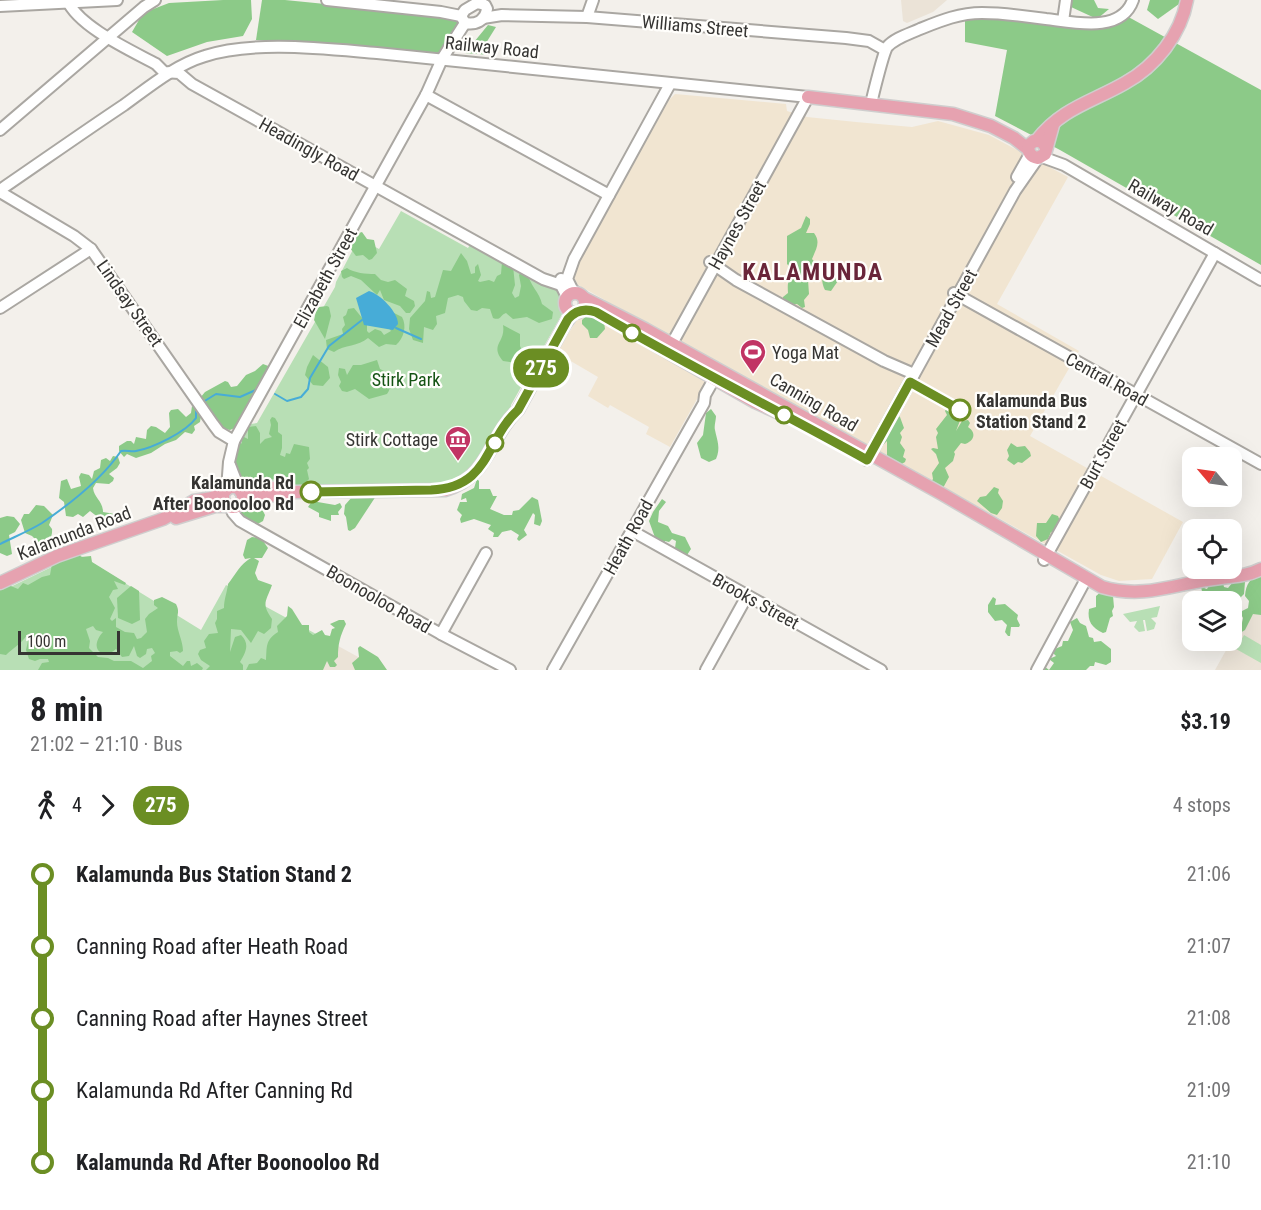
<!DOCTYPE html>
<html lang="en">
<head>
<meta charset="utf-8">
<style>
	body { margin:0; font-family:"Roboto Condensed",sans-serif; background:#f2f2f2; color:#202124; height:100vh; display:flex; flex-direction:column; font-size:22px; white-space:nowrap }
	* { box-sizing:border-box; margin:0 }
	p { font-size:20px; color:#757577 }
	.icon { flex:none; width:33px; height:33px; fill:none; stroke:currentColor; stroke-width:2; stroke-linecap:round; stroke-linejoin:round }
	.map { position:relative; height:670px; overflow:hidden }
	.side { display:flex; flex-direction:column; background:#fff; flex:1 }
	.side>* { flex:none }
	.badge { padding:0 12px; border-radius:20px; font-size:21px; line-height:39px }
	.needle { width:39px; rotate:299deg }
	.tools { position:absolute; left:1182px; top:447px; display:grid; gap:12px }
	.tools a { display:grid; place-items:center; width:60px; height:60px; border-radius:12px; background:#fff; box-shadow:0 6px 24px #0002; font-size:30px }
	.scale { position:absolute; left:18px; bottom:15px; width:102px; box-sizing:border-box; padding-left:6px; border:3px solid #353432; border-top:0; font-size:16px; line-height:21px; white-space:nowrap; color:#353432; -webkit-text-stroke:4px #fffefb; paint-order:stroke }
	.map>.badge { position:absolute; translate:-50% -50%; box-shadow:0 0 0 3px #fff }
	.legs { display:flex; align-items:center; gap:9px; height:66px; padding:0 30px; font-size:20px }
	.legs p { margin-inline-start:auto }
	.headline { display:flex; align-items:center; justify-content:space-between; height:102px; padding:0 30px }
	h1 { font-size:33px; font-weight:700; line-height:45px }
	ul { padding:0 30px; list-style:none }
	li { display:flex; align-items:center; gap:21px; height:72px; font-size:22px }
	li i { display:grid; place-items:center; width:9px; height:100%; margin:0 8px; background:currentColor }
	li i::after { content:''; width:15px; height:15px; margin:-8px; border:4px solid; border-radius:50%; background:#fff }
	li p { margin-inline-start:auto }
	li:first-child i { background:linear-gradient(#0000 50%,currentColor 0) }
	li:last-child i { background:linear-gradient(currentColor 50%,#0000 0) }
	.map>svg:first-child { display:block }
</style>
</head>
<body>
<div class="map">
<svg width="1261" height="670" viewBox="0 0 1261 670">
	<rect width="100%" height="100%" fill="#f3f0eb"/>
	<path fill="#f1e5d1" d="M675,94L786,104L787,111L807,117L856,122L912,127L938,121L989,135L1068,177L997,304L1079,351L1030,436L1183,522L1152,579L1119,581L1101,575L718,362L670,447L646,434L649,427L610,405L608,408L588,396L598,377L557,353L576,321L588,317L594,320L605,300L578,285L574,277L577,267L597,229L669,100Z"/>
	<g fill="#ebe3d7">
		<path d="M901,0H947L933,12L907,23L903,21Z"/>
		<path d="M1261,587V670H1215L1243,620Z"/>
		<path d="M329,641L382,670H313Z"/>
	</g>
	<g fill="#b8dfb5">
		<path d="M401,211L468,248L473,240L561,285L566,307L511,405L510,417L485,460L453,487L270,488L241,492L238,446L251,424L257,423L335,287L336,282L359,238L379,249Z"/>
		<path d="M81,556L201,630L226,585L329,641L313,670H0V592L64,561Z"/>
		<path d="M1160,606L1157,617L1151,618L1156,623L1154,629L1147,631L1145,620H1143L1145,631L1139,632L1134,627L1137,621L1130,622L1123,614Z"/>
		<path d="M1244,635L1261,645V663L1236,649Z"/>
	</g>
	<g fill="#8cca88" fill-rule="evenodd">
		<path d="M223,0H251L252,19L243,36L207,42L167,56L132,32L143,13L169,3Z"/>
		<path d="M262,0H285L456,17L458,27L439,53L256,40Z"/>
		<path d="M1070,0H1094L1098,8L1109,9L1097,19L1071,7Z"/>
		<path d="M1150,0H1180L1179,4L1158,19L1147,10Z"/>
		<path d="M1123,14L1261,90V265L1060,150L995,116L1007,50L965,42V18H1001L1039,24L1064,23L1101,26Z"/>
		<path d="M488,25L496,27L486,43L490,55L465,53Z"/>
		<path d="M806,216L810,219V224L806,233H814C821,242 816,249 812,259L817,265L814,275L818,280L815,282L812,277L808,280L809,294L804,300L805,307L802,308L797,304L792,305L783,301V297L788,293C787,278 789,283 797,274L787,264V236L801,228Z"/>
		<path d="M362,232L367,239L374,240L377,253L372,259L369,260L363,255L356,256L350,248L359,233Z"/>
		<path d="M461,253L467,261L471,274L475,273V267L478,264L481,275L478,281L480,282L489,280L494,282L497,276L501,274L502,262L513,266L515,285L512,293L515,298L519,296L521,286L519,275L521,272L528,274C529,284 540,293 542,304L553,312L552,319L539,323L527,317L513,319L506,313C500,315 501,321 493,318L490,309L482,308L477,311L471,310L464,301L463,297L458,295L448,298L445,313L436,316L437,324L433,330L424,327L423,343L413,340L409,329L410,318L425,301L427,291L430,292L431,298L435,297L443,270L451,271Z"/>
		<path d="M835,263L839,265L840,278L831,291L825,290C819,279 823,267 835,263Z"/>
		<path d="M347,268C354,273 366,274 375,274L381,280L388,282L395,280L407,289L405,296L414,301L415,306L410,313H406L400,306L384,300L380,290L377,295L361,280L351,276L344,279L342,277L341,271Z"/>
		<path d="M327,306L329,307L331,316L325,339L314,320L316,311L319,307Z"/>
		<path d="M354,308L367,324V331L369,333L375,329L381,331L384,335L391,331L387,326L394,313L402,317C407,326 404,338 396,345L386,344L379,347L368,338C358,347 345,344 334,352L327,349L326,340L343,334L342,329L345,325L343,317L346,315L348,309Z"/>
		<path d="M587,315L598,317L604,322L605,329L597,338H590L588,330L582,324V320Z"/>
		<path d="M503,325L520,334V346L524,355L522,360L527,366L525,370L518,363L503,361C489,344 506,343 503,325Z"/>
		<path d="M313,355L328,367L330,378L323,386L313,385L305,375L307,367Z"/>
		<path d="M377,360L380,369L388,373C391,380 392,387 387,394L369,399L355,389L347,392L342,391L339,386L341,382L338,375L339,368L345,369L347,375L353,365H361Z"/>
		<path d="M263,364L271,367L237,427L230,430L221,428L200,398L205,392L225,381L228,382L231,387L237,386L246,375L255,371Z"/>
		<path d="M192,406L197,410L201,416L200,422L194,426L195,430L192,434L185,432L176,440L165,444L151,453L136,458L127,454L124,457L119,451V446L127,441H131L134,444L136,437L146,439L147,430L151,426L156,427L165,433L170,427L169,413L171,410L178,409L186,417L191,413Z"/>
		<path d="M947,408L950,414L956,412L961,418L956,431L962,421L968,420L970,423L968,427C977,433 974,441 965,444L961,443L954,452L955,454L953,461L945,468L949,477L943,488L931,482L933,479L932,473L939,463L936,454L931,449L933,448L938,449L936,437L938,433L936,429L947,415L945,411Z"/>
		<path d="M711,409L716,416C716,420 714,426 715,430C717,440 721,448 716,459L709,462L701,458L697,443L703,435L706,413Z"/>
		<path d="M897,414L900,417L904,428L900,433L902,437L900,443L905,450L903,457L906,459L905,462L900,465L887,458V441L883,445H880Z"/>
		<path d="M272,417L275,418L278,423V432L282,435V448L280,455L285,457L286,453L290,454L294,444L309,447L310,459L307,463L309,468L307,470L309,479L301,488H285L274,479L264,481L259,487L250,484L243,486L233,462L232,449L240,441L242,444V436L248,439V427L256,426L260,433V444L265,439L272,437L269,434L271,425L270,420Z"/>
		<path d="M1011,443L1017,447L1025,446L1030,452L1031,456L1022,463L1018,462L1014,465L1007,460L1009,456L1007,450Z"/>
		<path d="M113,456L118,457L120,463L117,468L109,474L114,478L113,481L109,484L96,483L93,488C94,498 103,501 103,512L115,514L112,523L108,525L90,511L83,517L78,514L73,517L66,516L64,502L59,498L61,481L67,479L71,489L81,486L79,477L81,473L89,475L92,479L94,471L100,468L101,460L106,458L110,461Z"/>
		<path d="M477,479L479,481V489H490L493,496H497L490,509L504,515H512L513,511L519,510L532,497L538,500L542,521L540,526L534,524L535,515L533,513L524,530L527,535L519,541L517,539L519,535L511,530L502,532L498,537H493L494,533L488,529L491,525L474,519L461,523L460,519L462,515L457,510L460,502H467L466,498L461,500L462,494L474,488Z"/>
		<path d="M994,487L999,489L998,493L1003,501L1002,508L997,515L991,513L977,501L980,497L986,496Z"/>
		<path d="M376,496L355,528L350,531L348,530L346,517L344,514L345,505L352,497Z"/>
		<path d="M662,499L666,502L659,511L658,522L668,526L672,533L685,537L691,549L687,555L675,548L676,541L672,539L669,542L665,541L664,544L657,543L649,521L653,512Z"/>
		<path d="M264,501L266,506L263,511L265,515L263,521L256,525L250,521H247L238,513L242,507Z"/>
		<path d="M312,501L335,505L340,503L342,507L338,512L339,515H331V521L319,517V513L308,507Z"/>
		<path d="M36,505L44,506L53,515L49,525L52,529C53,538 47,544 38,542L32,536L25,533L21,520L24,514H29Z"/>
		<path d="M1052,514L1058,516L1060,521L1056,531L1051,532L1048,539L1041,542L1036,536L1037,523H1046Z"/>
		<path d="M7,516L14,517L20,524L15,532L9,535L12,554L7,556L0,553V518Z"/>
		<path d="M252,537L261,538L268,548L262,558H254L259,561L255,573L258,580L272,585C266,602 261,603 272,619L271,628L264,634L258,631L251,643L241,630L231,629L230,652L235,637L241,635C250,644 246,652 240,662L243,665V670H206L210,666L201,660L198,654L200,650L206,648L204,641L209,634L218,633L215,623L217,619V611L224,608C224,599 227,593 228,584C236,574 240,564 251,558L245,559L243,555L247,540Z"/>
		<path d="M79,552L81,557L91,556L92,562L126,583L125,585L114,581L118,589L113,590L109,597L115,608L110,619L112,621L116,618V627L125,632L134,633L137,639L141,638L147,632L145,619L149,614L158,608L154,605V600L162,597L176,604C180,612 177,613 177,622C177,631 183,641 183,651L180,653L177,651L170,652V656L183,666L187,661H190L191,666L197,663L203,668L202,670H38L42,663L49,662L48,659H40L35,661L29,659L26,650L29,636L27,635C21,644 13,648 6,655L0,654V585L6,584L18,589L23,583L28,585L42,577L50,575L52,564ZM93,626L96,630L103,632C87,650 105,660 116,649L122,657L129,656L134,646L137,656L140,658L146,654L147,649L152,648L155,653L151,656L152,661L143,668L131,661H114L108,658L98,657L89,648L90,641L86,629Z"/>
		<path d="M1261,573V615L1253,614L1245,630L1240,633L1243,618L1240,612L1248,608L1249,601L1245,596C1246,584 1250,578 1261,573Z"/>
		<path d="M1243,580L1245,582L1244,594L1240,598C1230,599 1219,599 1211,601L1209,599L1204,600L1201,587L1207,589L1210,583H1223L1224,587L1228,588L1233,582Z"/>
		<path d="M131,586L139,591L140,620L132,624L118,618L117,598Z"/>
		<path d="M1102,591L1113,596L1114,607L1112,611L1113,616L1110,618L1106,632L1103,633C1092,628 1087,621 1089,609L1096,607V596Z"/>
		<path d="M993,597L996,599L995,605L1005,604L1018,615L1017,619L1020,625L1019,627H1011L1010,636H1008L1005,632L1007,625L1002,620L995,621L988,612V605Z"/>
		<path d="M288,606L292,609L302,625H309V632L313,635L322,630L325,635L330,636L332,629L335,628L330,624L339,620H344L346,624C340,636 338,644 338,657L334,661L337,665L335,667H330L327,661L323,670H246L249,664L257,663L261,658L266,660C267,647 265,640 278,632L277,626L287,616Z"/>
		<path d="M1077,618L1080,623L1086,626L1089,637L1093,638L1094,642L1101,641L1111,649V662L1106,665L1095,662L1094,666H1090L1086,670H1045L1044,666L1049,670L1054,663L1049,659L1056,656L1052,652L1055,649L1062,646L1063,641H1068L1073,630L1070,622Z"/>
		<path d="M360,646L378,657L387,670H355L352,663L359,657L358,648Z"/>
	</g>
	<path fill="#47acd7" d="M369,291C380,294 398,312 398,324L393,330L364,325L356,298Z"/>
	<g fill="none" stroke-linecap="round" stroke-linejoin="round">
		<g stroke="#47acd7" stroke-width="2">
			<path d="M396,328L421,339"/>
			<path d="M275,394L287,401L301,397L308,389L310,378L329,346L362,320"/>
			<path d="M203,402L216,394L240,397L260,388"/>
			<path d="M0,544C14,537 29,531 42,523C70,504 102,479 121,451C127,450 131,452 136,451C153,448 186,432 196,418V407"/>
		</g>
		<g stroke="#aaa7a2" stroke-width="14">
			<g id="minor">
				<path d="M67,0C79,27 130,50 156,64L164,72L179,73L192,84L543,279L561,285"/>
				<path d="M327,0L441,12L461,16"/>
				<path d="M477,3L485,5L487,9C485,21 476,25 465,23L461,16L465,10Z"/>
				<path d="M0,6L117,0"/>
				<path d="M587,17L593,0"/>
				<path d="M483,18L502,15L587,17L846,38L869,41L885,50"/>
				<path d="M1063,21L1066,0"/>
				<path d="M426,95L609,195"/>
				<path d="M871,104C873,95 883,54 887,47C895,38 909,34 920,29C940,21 959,13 982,13C1003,13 1025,16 1046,19C1073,22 1121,34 1133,0"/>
				<path d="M0,130L144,7L155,0"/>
				<path d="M1042,157L1064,165L1261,280"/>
				<path d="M1017,177L1030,154"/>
				<path d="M0,190C41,162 82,133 124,105C149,87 175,65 205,56C253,40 327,49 377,53L808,97L669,349"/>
				<path d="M0,192L74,236L91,249L213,424L219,432L234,441"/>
				<path d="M710,262L736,280L884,361L914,374"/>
				<path d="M561,279V285L567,297"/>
				<path d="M576,293L572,289L567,279L574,259L670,84"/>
				<path d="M954,293L1261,464"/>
				<path d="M0,308L91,249"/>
				<path d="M867,460L1015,191L1038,158"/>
				<path d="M230,465L240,491"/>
				<path d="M227,489L229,462L234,441L426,95L442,59L465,23"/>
				<path d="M230,506L233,513L240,521L441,634L510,670"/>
				<path d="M632,531L881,670"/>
				<path d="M1044,560L1215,253"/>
				<path d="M441,634L486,553"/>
				<path d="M553,670L704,403L705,395L718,372"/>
				<path d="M706,670L747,596"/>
				<path d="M1037,670L1086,579"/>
			</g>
		</g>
		<g stroke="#cfcece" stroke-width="15">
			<g id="major">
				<path d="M808,97L953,114L991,126L1014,138L1028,149"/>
				<path d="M1037,140C1062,108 1092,102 1125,83C1156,66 1181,34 1187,0"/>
				<path d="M1046,147L1041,141H1034L1029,145C1027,152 1031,157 1038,158L1045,154L1053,125"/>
				<circle cx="575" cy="303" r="10"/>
				<path d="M584,298L645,329L942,494L1102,587C1146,600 1179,582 1221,578C1236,576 1247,576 1261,569"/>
				<path d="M583,309L596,311L755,402L786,416"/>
				<circle cx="233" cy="497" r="10"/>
				<path d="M241,492L255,489L273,488"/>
				<path d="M241,502L262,496L286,495L295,492L445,490C490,477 489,436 518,410L565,324L573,313"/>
				<path d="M176,518L215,506H228"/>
				<path d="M0,583L57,556L163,519L194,501L212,498L226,490"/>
			</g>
		</g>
		<use href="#minor" stroke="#fff" stroke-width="10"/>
		<use href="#major" stroke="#e6a2b0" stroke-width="12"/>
	</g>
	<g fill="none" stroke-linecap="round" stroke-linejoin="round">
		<g stroke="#fff" stroke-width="14">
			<path id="line-1" d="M311,492L431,490C491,487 484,441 518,410L568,319C576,310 585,308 596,312C685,364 777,410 867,460L910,382L960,410"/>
		</g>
		<use href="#line-1" stroke="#6b8e23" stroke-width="9"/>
	</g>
	<defs>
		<g id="stadium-pin" transform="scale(1.35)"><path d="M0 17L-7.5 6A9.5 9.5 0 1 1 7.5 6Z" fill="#c13464" stroke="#fffefb"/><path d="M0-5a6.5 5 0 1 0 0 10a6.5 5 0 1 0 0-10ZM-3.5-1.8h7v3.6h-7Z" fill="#fff"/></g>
		<g id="museum-pin" transform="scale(1.35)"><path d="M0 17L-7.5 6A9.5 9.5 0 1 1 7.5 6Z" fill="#c13464" stroke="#fffefb"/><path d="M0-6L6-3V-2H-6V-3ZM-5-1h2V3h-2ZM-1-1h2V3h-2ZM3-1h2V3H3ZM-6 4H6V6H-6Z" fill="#fff"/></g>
	</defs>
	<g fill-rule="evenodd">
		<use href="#stadium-pin" x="753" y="352"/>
		<use href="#museum-pin" x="458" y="439"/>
	</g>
	<g fill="#fff" stroke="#6b8e23" stroke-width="3">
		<circle cx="632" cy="333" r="8"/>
		<circle cx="960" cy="410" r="10"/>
		<circle cx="784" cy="415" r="8"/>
		<circle cx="495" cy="443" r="8"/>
		<circle cx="311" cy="492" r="10"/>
	</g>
	<g text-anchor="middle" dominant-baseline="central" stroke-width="4.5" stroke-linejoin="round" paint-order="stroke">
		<g font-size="18" fill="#353432" stroke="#fffefb">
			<text transform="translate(695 26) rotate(5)">Williams Street</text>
			<text transform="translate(492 47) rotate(6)">Railway Road</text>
			<text transform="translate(309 149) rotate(29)">Headingly Road</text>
			<text transform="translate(1171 207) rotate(30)">Railway Road</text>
			<text transform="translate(737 225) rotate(-61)">Haynes Street</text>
			<text transform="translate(325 278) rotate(-61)">Elizabeth Street</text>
			<text transform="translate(130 303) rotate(55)">Lindsay Street</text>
			<text transform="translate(951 308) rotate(-61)">Mead Street</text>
			<text transform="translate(1107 379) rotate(29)">Central Road</text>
			<text transform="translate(814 402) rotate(30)">Canning Road</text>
			<text transform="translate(1103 454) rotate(-61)">Burt Street</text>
			<text transform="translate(74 533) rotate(-21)">Kalamunda Road</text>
			<text transform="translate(628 537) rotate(-61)">Heath Road</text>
			<text transform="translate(379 599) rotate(30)">Boonooloo Road</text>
			<text transform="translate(756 601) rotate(29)">Brooks Street</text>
		</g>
		<g font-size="18" fill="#353432" stroke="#fffefb" text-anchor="start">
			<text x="772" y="352">Yoga Mat</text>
			<text x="438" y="439" text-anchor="end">Stirk Cottage</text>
		</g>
		<g font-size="18" fill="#145313" stroke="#fffefb">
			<text x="406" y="379">Stirk Park</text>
		</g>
		<g font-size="18" font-weight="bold" fill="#353432" stroke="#fffefb" text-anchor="start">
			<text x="976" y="400">Kalamunda Bus<tspan x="976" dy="21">Station Stand 2</tspan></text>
			<text x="294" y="482" text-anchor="end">Kalamunda Rd<tspan x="294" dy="21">After Boonooloo Rd</tspan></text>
		</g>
		<g font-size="24" font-weight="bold" letter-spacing="1.5" fill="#692539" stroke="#fffefb">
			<text x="813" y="272">KALAMUNDA</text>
		</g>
	</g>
</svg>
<div class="tools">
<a><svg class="needle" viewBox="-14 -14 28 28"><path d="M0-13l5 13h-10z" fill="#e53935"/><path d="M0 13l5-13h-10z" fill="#757577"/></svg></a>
<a><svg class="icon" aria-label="locate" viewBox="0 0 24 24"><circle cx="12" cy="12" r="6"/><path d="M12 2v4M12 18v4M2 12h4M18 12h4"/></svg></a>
<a><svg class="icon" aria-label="layers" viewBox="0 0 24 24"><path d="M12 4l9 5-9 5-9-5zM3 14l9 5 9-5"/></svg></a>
</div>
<div class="scale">100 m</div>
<b class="badge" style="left:541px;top:368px;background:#6b8e23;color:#fff">275</b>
</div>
<section class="side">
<div class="headline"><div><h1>8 min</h1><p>21:02 – 21:10 · Bus</p></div><b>$3.19</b></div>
<div class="legs"><svg class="icon" aria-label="walk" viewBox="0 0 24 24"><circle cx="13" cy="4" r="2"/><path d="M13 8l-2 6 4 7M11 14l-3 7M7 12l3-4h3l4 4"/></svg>4<svg class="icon" aria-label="forward" viewBox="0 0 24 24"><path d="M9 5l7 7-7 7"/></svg><b class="badge" style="background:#6b8e23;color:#fff">275</b><p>4 stops</p></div>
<ul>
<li><i style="color:#6b8e23"></i><b>Kalamunda Bus Station Stand 2</b><p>21:06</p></li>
<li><i style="color:#6b8e23"></i><span>Canning Road after Heath Road</span><p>21:07</p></li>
<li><i style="color:#6b8e23"></i><span>Canning Road after Haynes Street</span><p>21:08</p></li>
<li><i style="color:#6b8e23"></i><span>Kalamunda Rd After Canning Rd</span><p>21:09</p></li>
<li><i style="color:#6b8e23"></i><b>Kalamunda Rd After Boonooloo Rd</b><p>21:10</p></li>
</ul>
</section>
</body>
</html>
